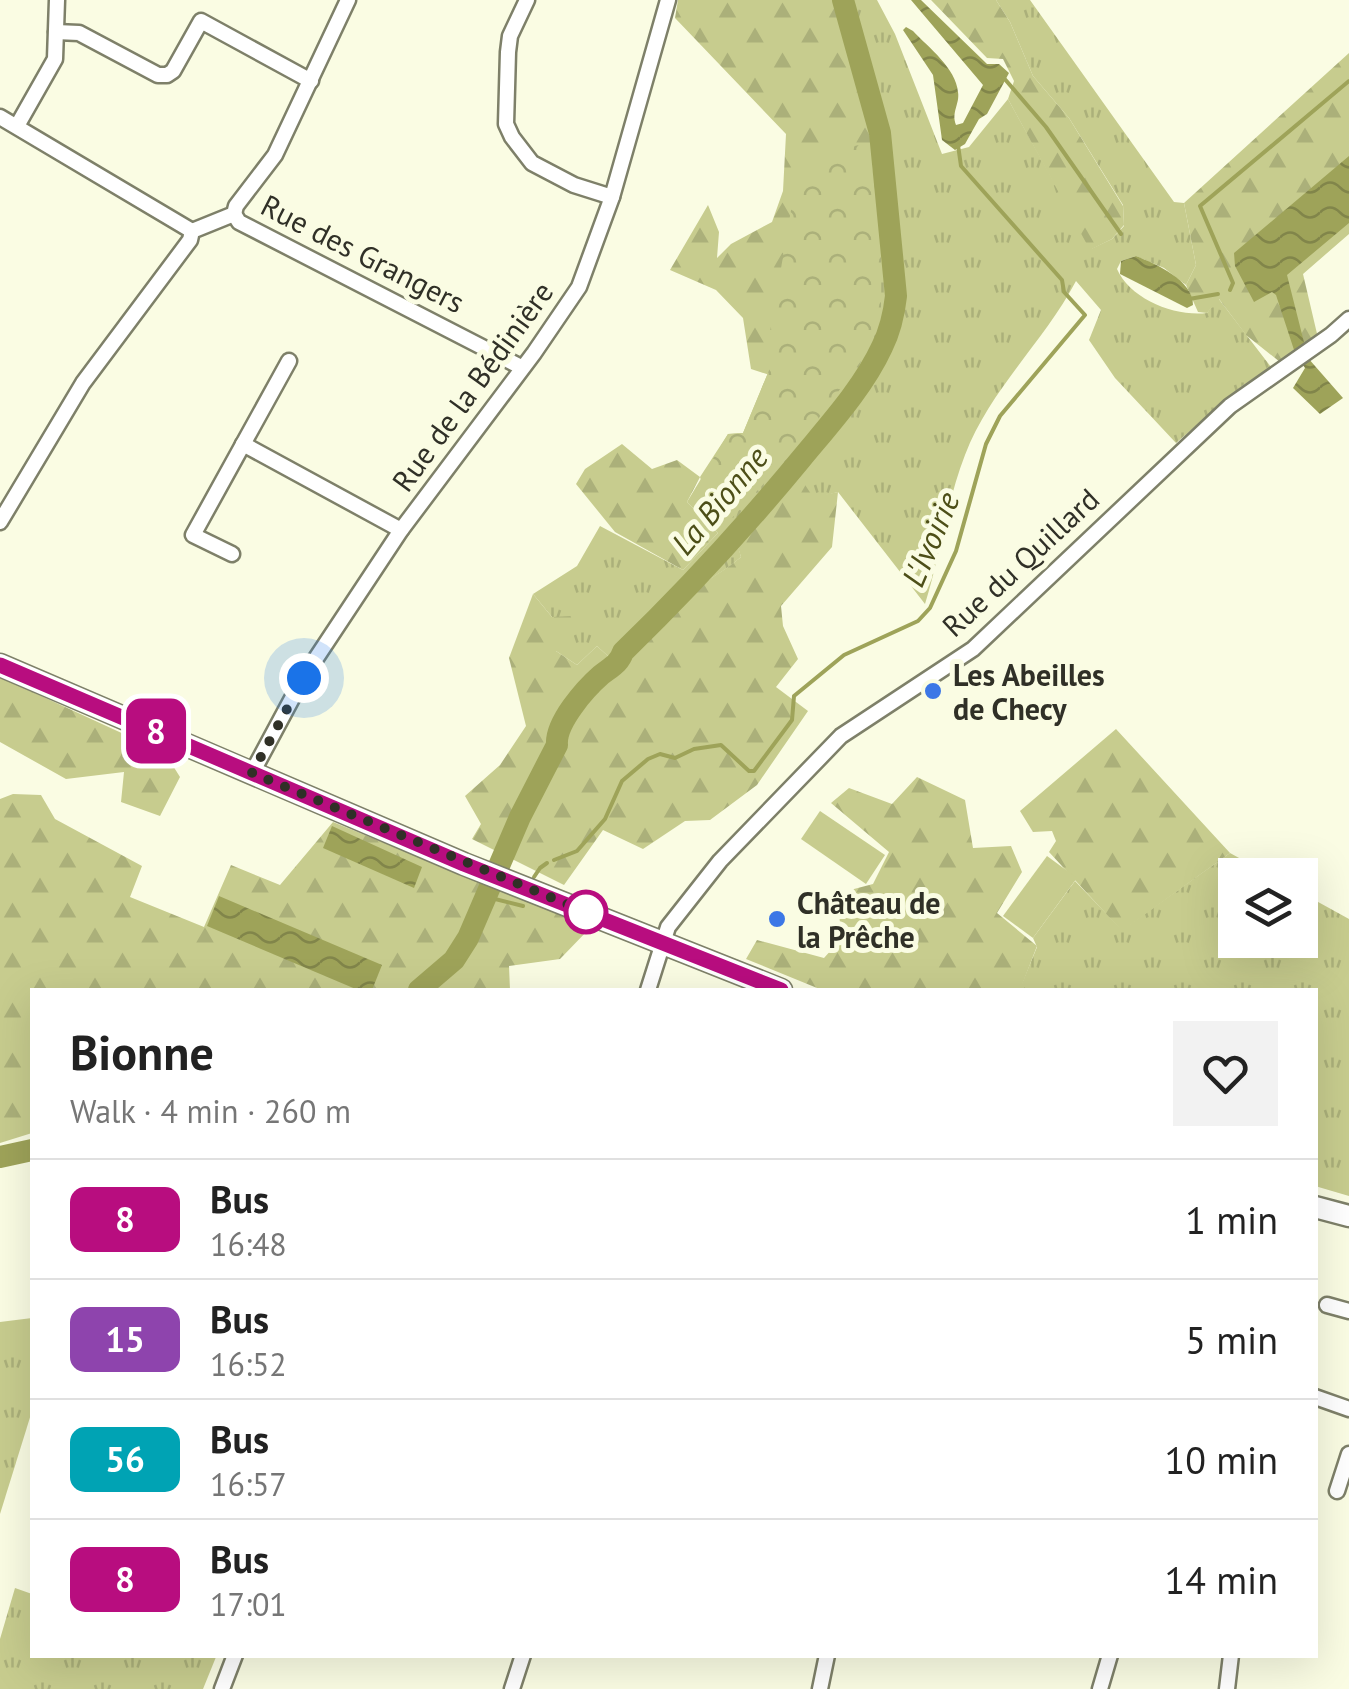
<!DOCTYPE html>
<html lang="en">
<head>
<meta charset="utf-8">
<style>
	body { margin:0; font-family:"PT Sans",sans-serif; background:#f2f2f2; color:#222; height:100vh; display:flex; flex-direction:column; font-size:38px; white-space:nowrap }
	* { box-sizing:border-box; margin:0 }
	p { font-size:32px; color:#767676 }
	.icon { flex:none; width:55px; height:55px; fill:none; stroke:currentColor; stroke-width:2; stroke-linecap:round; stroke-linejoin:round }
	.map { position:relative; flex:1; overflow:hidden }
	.drawer { position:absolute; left:30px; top:988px; width:1288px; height:670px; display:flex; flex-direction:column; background:#fff; border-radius:0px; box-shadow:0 10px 40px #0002 }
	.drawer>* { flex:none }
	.badge { padding:0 20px; border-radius:15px; font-size:35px; line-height:65px }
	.buttons { position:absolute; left:1218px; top:858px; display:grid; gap:20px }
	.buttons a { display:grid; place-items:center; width:100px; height:100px; border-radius:0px; background:#fff; box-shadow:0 10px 40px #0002; font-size:50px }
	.you { position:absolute; width:50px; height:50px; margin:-25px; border:8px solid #fff; border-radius:50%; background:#1a73e8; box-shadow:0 0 0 15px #1a73e833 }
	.map>.badge { position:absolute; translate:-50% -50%; box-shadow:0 0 0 5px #fff }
	.round { display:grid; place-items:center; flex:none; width:105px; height:105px; border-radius:0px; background:#f2f2f2 }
	.head { display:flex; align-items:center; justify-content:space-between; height:170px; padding:0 40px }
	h1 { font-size:48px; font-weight:600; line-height:75px }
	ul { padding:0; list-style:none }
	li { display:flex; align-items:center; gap:30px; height:120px; padding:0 40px; border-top:2px solid #e0e0e0 }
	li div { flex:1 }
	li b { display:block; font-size:38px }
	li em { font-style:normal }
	li .badge { min-width:110px; font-weight:700; text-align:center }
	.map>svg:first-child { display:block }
</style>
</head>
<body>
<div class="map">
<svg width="1349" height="1689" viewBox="0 0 1349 1689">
	<defs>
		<pattern id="grass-tufts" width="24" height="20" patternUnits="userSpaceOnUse" patternTransform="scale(2.5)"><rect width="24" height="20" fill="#c7cc8e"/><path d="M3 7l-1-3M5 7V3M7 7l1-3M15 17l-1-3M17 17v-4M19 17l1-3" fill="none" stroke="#abb07a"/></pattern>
		<pattern id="forest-firs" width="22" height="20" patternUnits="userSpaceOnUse" patternTransform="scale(2.5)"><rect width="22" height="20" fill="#c7cc8e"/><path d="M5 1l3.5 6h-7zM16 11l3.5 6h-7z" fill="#abb07a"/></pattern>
		<pattern id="park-crowns" width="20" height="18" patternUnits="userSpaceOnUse" patternTransform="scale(2.5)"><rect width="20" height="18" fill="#c7cc8e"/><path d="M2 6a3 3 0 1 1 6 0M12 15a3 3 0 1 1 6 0" fill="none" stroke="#abb07a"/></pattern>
		<pattern id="water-waves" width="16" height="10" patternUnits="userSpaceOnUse" patternTransform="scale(2.5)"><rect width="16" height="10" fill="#9ea359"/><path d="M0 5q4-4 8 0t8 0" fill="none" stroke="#81854a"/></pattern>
	</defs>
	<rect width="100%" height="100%" fill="#fafce3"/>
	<g fill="url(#grass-tufts)">
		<path d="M836,0H877L895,34L942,154L969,147L1008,99L1091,249L1112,239L1124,226L1123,205L1069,118L1033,76L1010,22L996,0H1030L1174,202L1184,203L1196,265L1186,285L1164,268L1136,256L1121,261L1117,269C1130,299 1175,317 1207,313L1218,298L1271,367L1242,386L1176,443L1115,378L1089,340L1101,310L1076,281C1044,342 990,389 965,455C947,501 940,556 925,604L838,492L761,512L736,538L741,557C718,578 683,591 663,613C644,631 636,652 609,657L597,646L577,665L556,651L552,617L533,594L577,566L600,526L683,570L718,533L700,477L728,434L743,433L780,344L873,172L871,145Z"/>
		<path d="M1230,853L1270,875H1235V940H1300V892L1349,919V1196L1315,1186V990H1027L1021,986L1037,947L1033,938L1075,881L1122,930Z"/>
		<path d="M32,1318V1411L0,1514V1322Z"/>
		<path d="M15,1588L32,1594V1655H210L216,1657L203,1689H0V1639Z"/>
	</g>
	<g fill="url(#forest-firs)">
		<path d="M678,0H836L872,145L873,172L776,377L751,369L743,318L716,290L670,270L708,205L719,232L717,258L731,244L772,222L783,191L786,134L675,18Z"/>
		<path d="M931,0H996L1010,22L1033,76L1069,118L1123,206L1124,225L1112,239L1090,250L1008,99L1014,81L1003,59L987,58Z"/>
		<path d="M1349,53V234L1303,274L1318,338L1280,362L1246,335L1219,299L1207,313L1198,312L1186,285L1196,265L1184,203Z"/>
		<path d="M622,444L652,469L677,460L700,477L687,502L718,533L683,570L615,532L576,484L585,469Z"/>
		<path d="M796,471L813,497L838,492L832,547L781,606L783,626L798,659L776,687L808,711L757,785L710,820L685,821L643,849L603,830L564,885L472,839L481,824L465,796L500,765L526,726L509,658L533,594L552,617L572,616L579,631L556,651L577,665L597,646L609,657C636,652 644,631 663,613C683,591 717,578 741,557L735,538Z"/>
		<path d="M0,677L165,753L180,777L160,816L121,802L124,772L66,779L0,742Z"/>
		<path d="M1116,729L1230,853L1122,931L1049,852L1056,841L1052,831L1033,832L1020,811Z"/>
		<path d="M917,777L965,800L973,848L1011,846L1022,872L997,913L1037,946L1022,985L1027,990H822L746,959L757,940L824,958L841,939L839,910L854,889L873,884L889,852L831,803L849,788L892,804Z"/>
		<path d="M13,794L41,795L55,819L142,866L130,897L204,927L231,865L280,885L333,822L591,927L560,959L509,966L510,990H32V1133L0,1143V799Z"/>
	</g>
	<path fill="url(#park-crowns)" d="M859,145L873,172L881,259V322L864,357L795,450L718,533L687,502L728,434L743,433L780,344L769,338L800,158Z"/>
	<g fill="#c7cc8e">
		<path d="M820,811L885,855L866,884L801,839Z"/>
		<path d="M1047,856L1077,878L1033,938L1003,916Z"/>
	</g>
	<g fill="url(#water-waves)">
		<path d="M911,0H921L987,64H999L1009,73L987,114L979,119L965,144L955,150L942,140L933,75L903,30L906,27L913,31C929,48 956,68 958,92C960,104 951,112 956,125L963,123L983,85Z"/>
		<path d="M1349,156V223L1287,275L1308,358L1343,398L1320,414L1293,388L1305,368L1295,353L1276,295L1272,292L1254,302L1235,266L1234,253Z"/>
		<path d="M1136,256C1156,264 1193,280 1193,305L1187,308L1120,274L1121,261Z"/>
		<path d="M332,826L422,867L414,888L323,848Z"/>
		<path d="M219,896L382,965L372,990H358L207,926Z"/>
	</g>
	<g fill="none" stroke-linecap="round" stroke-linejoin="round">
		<g stroke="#9ea359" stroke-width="4">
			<path d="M1003,77L1046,127L1121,234"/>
			<path d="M1230,290L1233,283L1200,206L1349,81"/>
			<path d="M1189,299L1218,294"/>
			<path d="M554,860L577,851L605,819L622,781L648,759L660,754L675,758L694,749L721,745L749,771H754L792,720L794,696L844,655L918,621L930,608L956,551L986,444L1000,416L1085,315L1064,292L1062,280L961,166L958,145"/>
			<path d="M534,877L540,868L547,863"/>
			<path d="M487,897L523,906"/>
		</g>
		<g stroke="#9ea359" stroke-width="22">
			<path d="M419,990L454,960L468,938L520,817L557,745C555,723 585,689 601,675C611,667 619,664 623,652C686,591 745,527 801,459C829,425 863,388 882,347C890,331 894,314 896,296L880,133L843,0"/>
			<path d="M0,1157L32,1150"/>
		</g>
		<g stroke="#7e8069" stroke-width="19">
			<g id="minor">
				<path d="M527,0L510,36L508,52L506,124L512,137L532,163L574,185L612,197"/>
				<path d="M56,32L79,33L158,75H167L173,71L201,21L311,81"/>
				<path d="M0,117L192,231"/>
				<path d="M17,126L55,59L57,0"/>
				<path d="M234,214L239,222L521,367"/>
				<path d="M243,444L401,530"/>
				<path d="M0,522L83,383L190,240L192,231L234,214L236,206L275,155L348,0"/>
				<path d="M232,554L193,535L289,361"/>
				<path d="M252,773L303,678L401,530L534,353L579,287L612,197L668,0"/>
				<path d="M648,990L668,927L720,861L841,736L973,649L1230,406L1331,335L1349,319"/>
				<path d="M1327,1305L1349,1311"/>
				<path d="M1315,1397L1349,1409"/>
				<path d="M1337,1491L1349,1454"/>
				<path d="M222,1689L235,1655"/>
				<path d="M512,1689L523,1655"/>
				<path d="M820,1689L827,1655"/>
				<path d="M1100,1689L1110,1655"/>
				<path d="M1227,1689L1231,1655"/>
			</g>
		</g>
		<g stroke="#7e8069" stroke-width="25">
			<g id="secondary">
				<path d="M0,665L464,864L781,990"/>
				<path d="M1315,1207L1349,1216"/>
			</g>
		</g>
		<use href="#minor" stroke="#fff" stroke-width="14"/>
		<use href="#secondary" stroke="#fff" stroke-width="20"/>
	</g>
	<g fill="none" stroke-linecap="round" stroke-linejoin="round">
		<g stroke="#fff" stroke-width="22">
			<path id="line" d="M0,665L464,864L781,990"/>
		</g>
		<use href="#line" stroke="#b80d7f" stroke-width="15"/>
		<path stroke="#303027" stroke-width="10" stroke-dasharray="0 18" d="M304,678L252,773L586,912"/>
	</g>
	<g fill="#3c77e6" stroke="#fafce3" stroke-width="4">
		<circle cx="933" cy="691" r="10"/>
		<circle cx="777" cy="919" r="10"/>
	</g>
	<circle fill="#fff" stroke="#b80d7f" stroke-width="5" cx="586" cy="912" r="20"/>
	<g text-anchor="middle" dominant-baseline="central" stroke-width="10" stroke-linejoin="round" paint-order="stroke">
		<g font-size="30" fill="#303027" stroke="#fafce3">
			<text transform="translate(363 253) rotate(27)">Rue des Grangers</text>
			<text transform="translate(472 386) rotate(-54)">Rue de la Bédinière</text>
			<text transform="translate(1020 562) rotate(-43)">Rue du Quillard</text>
		</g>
		<g font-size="30" font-weight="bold" fill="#303027" stroke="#fafce3" text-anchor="start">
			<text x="953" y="674">Les Abeilles<tspan x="953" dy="34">de Checy</tspan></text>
			<text x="797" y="902">Château de<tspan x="797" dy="34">la Prêche</tspan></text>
		</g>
		<g font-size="32" font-style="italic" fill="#4d4f18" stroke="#fafce3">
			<text transform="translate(719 500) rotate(-50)">La Bionne</text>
			<text transform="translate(930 539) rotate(-67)">L'Ivoirie</text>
		</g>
	</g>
</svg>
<div class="buttons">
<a><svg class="icon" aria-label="layers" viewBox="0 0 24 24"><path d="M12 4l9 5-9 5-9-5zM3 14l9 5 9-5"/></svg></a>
</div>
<div class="you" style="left:304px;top:678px"></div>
<b class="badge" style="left:156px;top:731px;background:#b80d7f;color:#fff">8</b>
<section class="drawer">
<div class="head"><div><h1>Bionne</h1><p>Walk · 4 min · 260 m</p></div><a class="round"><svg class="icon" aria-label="heart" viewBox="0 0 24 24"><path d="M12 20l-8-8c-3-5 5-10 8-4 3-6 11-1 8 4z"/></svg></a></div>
<ul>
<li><span class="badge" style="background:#b80d7f;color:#fff">8</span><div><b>Bus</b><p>16:48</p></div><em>1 min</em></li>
<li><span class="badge" style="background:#8e44ad;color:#fff">15</span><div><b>Bus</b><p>16:52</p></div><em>5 min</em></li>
<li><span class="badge" style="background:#00a3b4;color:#fff">56</span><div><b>Bus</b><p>16:57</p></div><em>10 min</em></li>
<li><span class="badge" style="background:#b80d7f;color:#fff">8</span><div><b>Bus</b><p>17:01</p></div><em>14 min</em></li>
</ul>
</section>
</div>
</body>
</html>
